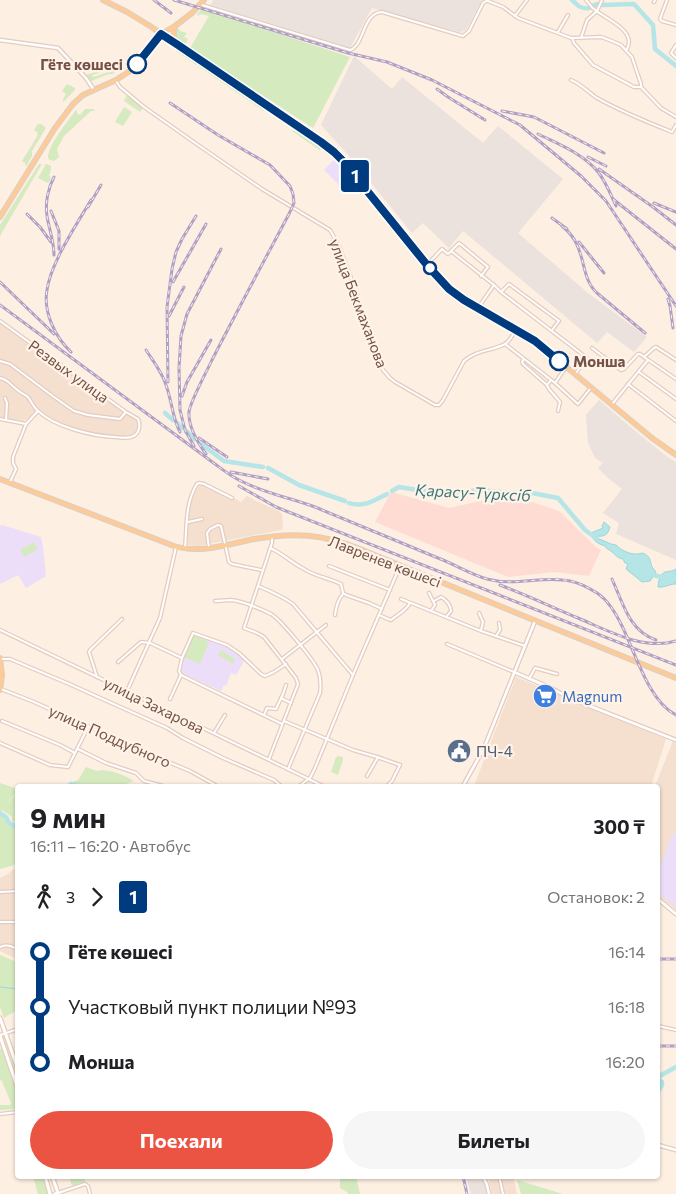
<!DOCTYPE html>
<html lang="ru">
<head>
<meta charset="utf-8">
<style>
	body { margin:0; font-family:Commissioner,sans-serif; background:#f6f6f6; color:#202124; height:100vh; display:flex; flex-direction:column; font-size:19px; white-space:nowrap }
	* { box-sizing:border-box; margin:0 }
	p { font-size:16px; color:#757577 }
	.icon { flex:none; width:28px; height:28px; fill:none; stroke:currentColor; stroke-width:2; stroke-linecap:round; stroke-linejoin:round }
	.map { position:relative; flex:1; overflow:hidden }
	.sheet { position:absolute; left:15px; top:784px; width:645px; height:395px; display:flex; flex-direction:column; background:#fff; border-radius:5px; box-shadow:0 1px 4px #0004 }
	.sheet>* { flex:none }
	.badge { padding:0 10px; border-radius:4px; font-size:18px; line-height:32px }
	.map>.badge { position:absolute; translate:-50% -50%; box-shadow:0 0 0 2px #fff }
	.legs { display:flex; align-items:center; gap:8px; height:55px; padding:0 15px; font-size:16px }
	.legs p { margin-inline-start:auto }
	.overview { display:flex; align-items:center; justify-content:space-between; height:85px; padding:0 15px }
	h1 { font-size:28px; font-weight:700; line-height:38px }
	.button { display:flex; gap:10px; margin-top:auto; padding:10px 15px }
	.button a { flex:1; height:58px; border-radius:30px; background:#eb5442; color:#fff; font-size:20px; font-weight:700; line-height:58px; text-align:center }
	.button a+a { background:#f6f6f6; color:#202124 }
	ul { padding:0 15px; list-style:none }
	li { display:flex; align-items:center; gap:18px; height:55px; font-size:19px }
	li i { display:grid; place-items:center; width:8px; height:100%; margin:0 6px; background:currentColor }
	li i::after { content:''; width:12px; height:12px; margin:-6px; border:4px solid; border-radius:50%; background:#fff }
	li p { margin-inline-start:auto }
	li:first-child i { background:linear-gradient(#0000 50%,currentColor 0) }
	li:last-child i { background:linear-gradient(currentColor 50%,#0000 0) }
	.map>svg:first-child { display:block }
</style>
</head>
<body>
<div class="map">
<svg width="676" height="1194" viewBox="0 0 676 1194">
	<rect width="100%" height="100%" fill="#fdefe1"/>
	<g fill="#f5dfcf">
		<path d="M0,322L118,407L137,420L139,425L138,429L136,433L128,437L96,434L67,426L58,423L37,408L31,417L23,421L0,418Z"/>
		<path d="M200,484H203L230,498H234L241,502L247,496L256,501L279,511L282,514L283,528L281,530L198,546L188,545V513L193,498L199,485Z"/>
		<path d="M516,677L666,739L651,786H474Z"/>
		<path d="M673,741H676V910L658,895V786H655Z"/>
		<path d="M17,867V959L0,951V878L6,875Z"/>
		<path d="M488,1176H513L517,1194H492Z"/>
	</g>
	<path fill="#fedcd4" d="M391,492L449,508L504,496L524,503L532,502L559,511L597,548L601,550L589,576L554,572L508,577L375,522Z"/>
	<g fill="#ebe2dd">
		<path d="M213,0H482L466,30L460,32L372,8L350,48L211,5Z"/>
		<path d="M354,56L392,89L402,77L483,143L498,126L563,179L518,233L588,293L647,337L634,352L607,332L597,343L463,231L449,248L423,223L412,233L350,157L321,125Z"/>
		<path d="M599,400L641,436L669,458L676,462V560L616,534L619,523L603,513L622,489L607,477L598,468L603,463L595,458L588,443L586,415Z"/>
		<path d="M466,1176H479L483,1181L487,1194H471Z"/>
	</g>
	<g fill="#ecdef9">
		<path d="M334,160L350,179L342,188L324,170Z"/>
		<path d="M2,525L41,537L43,547L46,576L26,588L18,575L0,584V526Z"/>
		<path d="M193,635L226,646L239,654L244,661L236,675L231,673L226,686L224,685L221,691L182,673L180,671L183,658Z"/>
		<path d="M673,833L676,834V907L658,893V872Z"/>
	</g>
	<g fill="#d6eac0">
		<path d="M202,9L350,57L313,128L190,48L209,16L200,14L198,16L197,14Z"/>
		<path d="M178,28L180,31L187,33L184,37L188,39L185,45L175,37L176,31Z"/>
		<path d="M179,48L267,107L264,111L176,51Z"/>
		<path d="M102,70L99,73L92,75L93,77L112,71L115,72L112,74H109L91,81L86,75Z"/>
		<path d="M67,84L75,88V90L63,102V99L66,94L62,91Z"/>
		<path d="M127,95L143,108L140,112L124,101Z"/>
		<path d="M124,107L132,112L123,126L115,122Z"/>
		<path d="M85,109H93L95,111H91L64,136L57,149L59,157L54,161L50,160L48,158C48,145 68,121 76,110H77V113L80,115Z"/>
		<path d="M38,124H41L46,128L32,151V156L26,167L25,163L22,161L38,135L37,132L34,130Z"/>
		<path d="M297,127L322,147L320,150L318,149L292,131Z"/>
		<path d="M39,164H42L1,234L0,237V225Z"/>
		<path d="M46,164L51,166V170L49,175L51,179L48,183L38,178Z"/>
		<path d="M34,542L38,549L24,557L20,550Z"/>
		<path d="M194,635L209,642L200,664L184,657Z"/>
		<path d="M221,650L235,659L233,664L218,655Z"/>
		<path d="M339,756L343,757V760L338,775L331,772L336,757Z"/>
		<path d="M86,767L97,771C107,768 124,775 134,781L120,786H62L78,780Z"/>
		<path d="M0,783L17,789V791L6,805L15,795H17V822L12,821V817L2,810L1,811L12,823L17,824L18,864L0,869Z"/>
		<path d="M0,955L17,962V1010L4,1018L0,1007Z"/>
		<path d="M2,1036L4,1037L17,1074V1087Z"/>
		<path d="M3,1048L17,1094V1109L0,1110V1105H10L11,1103L2,1081L0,1080V1049Z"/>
		<path d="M33,1176H43L49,1194H38Z"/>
		<path d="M78,1176H84L85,1182L72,1186L70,1179Z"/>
		<path d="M340,1176H356L360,1194H348L347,1192L340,1188Z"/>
		<path d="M517,1180L563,1194H521Z"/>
	</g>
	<g fill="#b5e5e7" stroke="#9bd6d9">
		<path d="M604,522L610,527C608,534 605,537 598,536L597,538L611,544L616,545C623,552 633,556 643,553C652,558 649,559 652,567C653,569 655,570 656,572L650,581L642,582L626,569L628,564L625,563L623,559C617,558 616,555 612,552C609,549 607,550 605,546C598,544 592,540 591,533L603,528L602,526Z"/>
		<path d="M676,569V584C669,584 664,588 658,587C658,583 660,574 665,572C669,571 671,572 676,569Z"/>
	</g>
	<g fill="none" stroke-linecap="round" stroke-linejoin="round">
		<path stroke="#9bd6d9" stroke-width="1" d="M0,987L18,989"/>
		<g stroke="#b5e5e7" stroke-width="4.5">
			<path d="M572,0C578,6 581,9 589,8"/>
			<path d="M594,5L598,4"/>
			<path d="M602,5L634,4L653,25L655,49L676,66"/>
			<path d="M165,413L173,420"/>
			<path d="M177,423L182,428"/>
			<path d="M186,431L195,439"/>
			<path d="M201,444L224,461L263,467"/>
			<path d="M268,468L270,469L299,485L345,501"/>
			<path d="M392,491L399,487L443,494L480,490L510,493H532L558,498L585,530L596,538"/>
			<path d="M349,503C363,508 375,500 387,494"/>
			<path d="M650,574L668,579L676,578"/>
			<path d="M69,786L71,784L78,786"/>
			<path d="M0,813L6,817L9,823L15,826L18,825"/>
			<path d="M658,1092L662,1085V1082L658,1079V1077L676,1067"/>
		</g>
		<g stroke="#e3ccc0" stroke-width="4.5">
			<g id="minor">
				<path d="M586,0C589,3 591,7 594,9C605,19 637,30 627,49"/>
				<path d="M667,0L660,19L662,21L676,25"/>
				<path d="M654,2L655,0"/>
				<path d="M202,5L350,50C365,45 362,13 382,12L463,36L469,31L483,3L486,1H488L503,7L518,18L571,38L601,37L612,41L621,45L632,57L641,84V87L661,108L676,117"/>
				<path d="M515,16L527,0"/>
				<path d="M558,32L568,15"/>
				<path d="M572,38L574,43L593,65L634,87H641"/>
				<path d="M581,38L587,20L597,11L602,0"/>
				<path d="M676,45L671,53L676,58"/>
				<path d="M571,80C581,84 588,92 597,98C620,111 647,122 672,132L676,125"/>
				<path d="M116,81L120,87L144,107L198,145L262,189L330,230L339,246L351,278L370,339L383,370L390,378L395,382L435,405H439L443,400L464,361C476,350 492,351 505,344C510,341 512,336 515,331"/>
				<path d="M451,251L494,285L478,308"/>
				<path d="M427,265L442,249L448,254L459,243L488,267L481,276"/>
				<path d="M494,285L501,292L587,358L576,373"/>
				<path d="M501,292L509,284L559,321L552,330"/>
				<path d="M0,321L126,412L138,419C141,426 139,435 131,437C126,439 120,437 115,437C92,436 54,427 37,410C33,406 31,401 28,397C24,394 19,392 15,388C10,384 7,379 0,378"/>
				<path d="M505,344L555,383L566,367"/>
				<path d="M592,348L621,370L624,369L638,354H640L644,357"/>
				<path d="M524,359L522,362L523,364L547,385"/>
				<path d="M676,360L656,347L654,348L644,357L676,379"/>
				<path d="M0,361L10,364L54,397L74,411L88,415L120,419L125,413"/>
				<path d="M639,372L676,399"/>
				<path d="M551,380L547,385L549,389L560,402L558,411"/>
				<path d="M555,383L578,404L590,389"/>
				<path d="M628,384L676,421"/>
				<path d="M5,398L7,403L6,420"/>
				<path d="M613,403L648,360"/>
				<path d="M0,419L26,424"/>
				<path d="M10,482L16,469L13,463V457L26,424L38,411"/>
				<path d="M188,522L202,519"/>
				<path d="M185,548C187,526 185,503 197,484L199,483L204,484L232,498"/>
				<path d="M209,548L207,533L210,529L218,525L221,526L229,562L232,564L261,570"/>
				<path d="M270,548C282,553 292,563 304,569C314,576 329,578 341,584L343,593L346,595L369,603L382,609"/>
				<path d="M329,566L390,590"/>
				<path d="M258,586C270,591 282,596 293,604L353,675"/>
				<path d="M429,593L435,605L431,611"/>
				<path d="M401,599L481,631L525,646"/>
				<path d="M215,601C220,601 226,600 231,600C242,601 261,609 271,614C281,620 313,659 318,670C321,678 321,685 320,693L288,769"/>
				<path d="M434,601L441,597C446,599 451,606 451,611L447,616"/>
				<path d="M479,613L483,622L481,630"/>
				<path d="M335,615C336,607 338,599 343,594"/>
				<path d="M379,615L388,619L391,620C398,614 406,611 410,603"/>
				<path d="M0,630L323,786"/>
				<path d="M496,636L500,630L499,623"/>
				<path d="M447,644L514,672"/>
				<path d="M1,659H10L67,683L167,728L183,738L223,758L274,780L281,786"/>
				<path d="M282,659L326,625"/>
				<path d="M118,662L141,642L150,643L182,658"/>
				<path d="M181,675L282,724"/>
				<path d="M97,677L89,652L90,650L122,619"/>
				<path d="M529,679L535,668L557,674"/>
				<path d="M1,689L34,702L161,759L190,771L217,786"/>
				<path d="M127,691L160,618L176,547"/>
				<path d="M281,698L291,703"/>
				<path d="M170,699L181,675L179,671L182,658L193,633L227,645L239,653L261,674L265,676L274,672L286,664"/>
				<path d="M264,715L267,708L276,709L283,694L286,685"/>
				<path d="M2,721L60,745L75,753"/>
				<path d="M284,721L353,750L377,757L400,765L392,781L387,786"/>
				<path d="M214,733L225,715"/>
				<path d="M0,743L50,765L68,767L88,727"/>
				<path d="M78,749L106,763L136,773L144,781L163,786"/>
				<path d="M269,759L298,684L296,678L264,637L257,633L244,628L272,543V537"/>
				<path d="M367,776L378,757"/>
				<path d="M299,786L310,778L315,768L353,675L400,566"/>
				<path d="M421,786H422"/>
				<path d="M0,892L18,891"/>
				<path d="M0,922H18"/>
				<path d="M0,947C7,944 11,946 18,949"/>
				<path d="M658,1026L676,1030"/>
				<path d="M0,1035L18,1029"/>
				<path d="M0,1114L18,1112"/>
				<path d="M499,1176L503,1194"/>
				<path d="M58,1193L85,1184L88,1186L90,1194"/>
			</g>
		</g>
		<g stroke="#e3ccc0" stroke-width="5">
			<g id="tertiary">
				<path d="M0,40L58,48L86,78L94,90"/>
				<path d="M514,672L551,688L566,696L577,701L676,740"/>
				<path d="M463,786L484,748L535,621"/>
				<path d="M658,899L676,914"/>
				<path d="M658,1145L676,1150"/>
				<path d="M483,1176L487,1185L489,1194"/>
			</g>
		</g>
		<g stroke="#e8ccbd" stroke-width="5.5">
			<g id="secondary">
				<path d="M0,1018L18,1069"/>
				<path d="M0,1036L18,1089"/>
				<path d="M45,1176L50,1194"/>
				<path d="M52,1176L58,1193L55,1194"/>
			</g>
		</g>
		<g stroke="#d8cfcb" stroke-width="6">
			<g id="primary">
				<path d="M103,0L127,12L150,26L334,152L343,161L427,265L449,289L464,300L535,341L652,438L676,455"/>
				<path d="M175,26C173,33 173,37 177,43"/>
				<path d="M0,217L55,128L73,104L83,95L116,80L130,71L161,34L175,26L192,13L204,0"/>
				<path d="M0,479L174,546C200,554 229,544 254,539C294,532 323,534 360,549L676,678"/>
				<path d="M0,658L2,675L0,690"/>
			</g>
		</g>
		<use href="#minor" stroke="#fff" stroke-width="2"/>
		<use href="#tertiary" stroke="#fff" stroke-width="2.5"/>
		<use href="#secondary" stroke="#fff" stroke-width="3"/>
		<use href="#primary" stroke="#fecb97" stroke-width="4"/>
		<g stroke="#b0a0c6" stroke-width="3">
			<g id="rail">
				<path d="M154,0L171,13"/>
				<path d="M174,0L348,53L387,62L432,80L520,125L581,176L606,201L676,306"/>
				<path d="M437,89L448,97L485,120"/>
				<path d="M170,103L218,135L270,165L290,186L293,194L294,203L289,214C263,263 237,311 212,360C207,371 190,402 189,412C188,427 198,443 206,454"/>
				<path d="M502,111L534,117L604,153"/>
				<path d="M538,134C558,144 584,154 598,172C606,182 611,195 616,206"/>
				<path d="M588,157L606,166"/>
				<path d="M599,169L653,207L676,225"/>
				<path d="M54,177C48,188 45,203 47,216C49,229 54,241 54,255"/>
				<path d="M613,199L623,207L676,249"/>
				<path d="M654,203L676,212"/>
				<path d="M88,207L101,185"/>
				<path d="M51,211L59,231V249"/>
				<path d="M27,214L40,227L51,242"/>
				<path d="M552,218L567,229"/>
				<path d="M562,226C568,231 574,237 577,245C585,261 583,280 597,293L645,333"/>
				<path d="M579,242L604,273"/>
				<path d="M0,282L54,334"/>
				<path d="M173,282L206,224"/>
				<path d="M668,299L670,306L673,328"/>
				<path d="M0,305L215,464C223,470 232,477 241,481C264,493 291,498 315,507C356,524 397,541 438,558C454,564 470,574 487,579C517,587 542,575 570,581C580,583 589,588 597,593C609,601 616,614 622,626C635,652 649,702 676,715"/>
				<path d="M169,316L184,287"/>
				<path d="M146,350C153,361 162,372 166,385C172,401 172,417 180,432"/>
				<path d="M71,352C55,337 43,312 47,290C51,262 77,224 91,200"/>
				<path d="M168,382L167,307L172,269L176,252L182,239L196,216"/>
				<path d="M182,396L187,382L211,340"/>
				<path d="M199,438L227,457"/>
				<path d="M194,446L185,430L180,410L179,368L181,336L187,314L221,249"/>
				<path d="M231,472L268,479"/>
				<path d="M239,486L276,507L676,665"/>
				<path d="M612,579C623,603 629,631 656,640"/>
				<path d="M500,585C526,595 552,607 578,618C607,630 643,651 676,641"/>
				<path d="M658,959H676"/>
				<path d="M658,1046H676"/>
				<path d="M463,1176L467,1194"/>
			</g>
		</g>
		<use href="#rail" stroke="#fff3e8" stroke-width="1" stroke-dasharray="4" stroke-linecap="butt"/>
	</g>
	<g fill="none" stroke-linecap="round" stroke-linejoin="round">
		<g stroke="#fff" stroke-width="11">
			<path id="line-1" d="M137,64L161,34L178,45L321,142L334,152L343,161L427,265L449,289L464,300L535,341L559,361"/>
		</g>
		<use href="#line-1" stroke="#003b80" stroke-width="8"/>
	</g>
	<defs>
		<g id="supermarket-disc" transform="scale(1.25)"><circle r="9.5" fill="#3f7fe0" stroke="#fff3e8"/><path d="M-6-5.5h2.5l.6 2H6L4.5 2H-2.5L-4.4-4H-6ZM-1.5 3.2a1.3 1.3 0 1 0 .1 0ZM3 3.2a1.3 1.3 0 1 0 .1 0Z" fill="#fff"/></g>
		<g id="civic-disc" transform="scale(1.25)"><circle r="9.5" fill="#5c6f8a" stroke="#fff3e8"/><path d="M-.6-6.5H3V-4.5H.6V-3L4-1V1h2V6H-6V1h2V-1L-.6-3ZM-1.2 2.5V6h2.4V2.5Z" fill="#fff"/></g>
	</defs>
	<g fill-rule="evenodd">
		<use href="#supermarket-disc" x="545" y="696"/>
		<use href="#civic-disc" x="459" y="751"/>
	</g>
	<g fill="#fff" stroke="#003b80" stroke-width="2.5">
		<circle cx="137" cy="64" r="9"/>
		<circle cx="430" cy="268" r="6"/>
		<circle cx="559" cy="361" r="9"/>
	</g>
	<g text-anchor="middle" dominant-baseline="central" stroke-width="4.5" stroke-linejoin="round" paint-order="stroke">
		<g font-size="15" font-weight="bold" fill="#755247" stroke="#fff3e8" text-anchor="end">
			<text x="123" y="64">Гёте көшесі</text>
			<text x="573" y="361" text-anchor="start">Монша</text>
		</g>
		<g font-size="15" fill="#755247" stroke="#fff3e8">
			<text transform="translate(359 303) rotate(69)">улица Бекмаханова</text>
			<text transform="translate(69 371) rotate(36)">Резвых улица</text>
			<text transform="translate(385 561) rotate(21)">Лавренев көшесі</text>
			<text transform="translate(154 705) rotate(26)">улица Захарова</text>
			<text transform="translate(110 736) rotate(24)">улица Поддубного</text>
		</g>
		<g font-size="15" fill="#366cbe" stroke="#fff3e8" text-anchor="start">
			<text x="562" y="696">Magnum</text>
		</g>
		<g font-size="15" fill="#4e5e75" stroke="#fff3e8" text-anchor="start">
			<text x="476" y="751">ПЧ-4</text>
		</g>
		<g font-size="16" font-style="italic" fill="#3b787b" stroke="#fff3e8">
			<text transform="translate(473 492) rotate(3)">Қарасу-Түрксіб</text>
		</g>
	</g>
</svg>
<b class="badge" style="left:355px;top:176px;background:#003b80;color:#fff">1</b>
<section class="sheet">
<div class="overview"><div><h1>9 мин</h1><p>16:11 – 16:20 · Автобус</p></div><b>300 ₸</b></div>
<div class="legs"><svg class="icon" aria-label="walk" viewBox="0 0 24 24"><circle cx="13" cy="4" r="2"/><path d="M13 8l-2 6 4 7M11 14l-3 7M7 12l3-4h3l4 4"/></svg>3<svg class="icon" aria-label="forward" viewBox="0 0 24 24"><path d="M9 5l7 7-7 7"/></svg><b class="badge" style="background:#003b80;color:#fff">1</b><p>Остановок: 2</p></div>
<ul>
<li><i style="color:#003b80"></i><b>Гёте көшесі</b><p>16:14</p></li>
<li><i style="color:#003b80"></i><span>Участковый пункт полиции №93</span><p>16:18</p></li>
<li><i style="color:#003b80"></i><b>Монша</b><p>16:20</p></li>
</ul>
<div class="button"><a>Поехали</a><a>Билеты</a></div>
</section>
</div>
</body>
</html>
